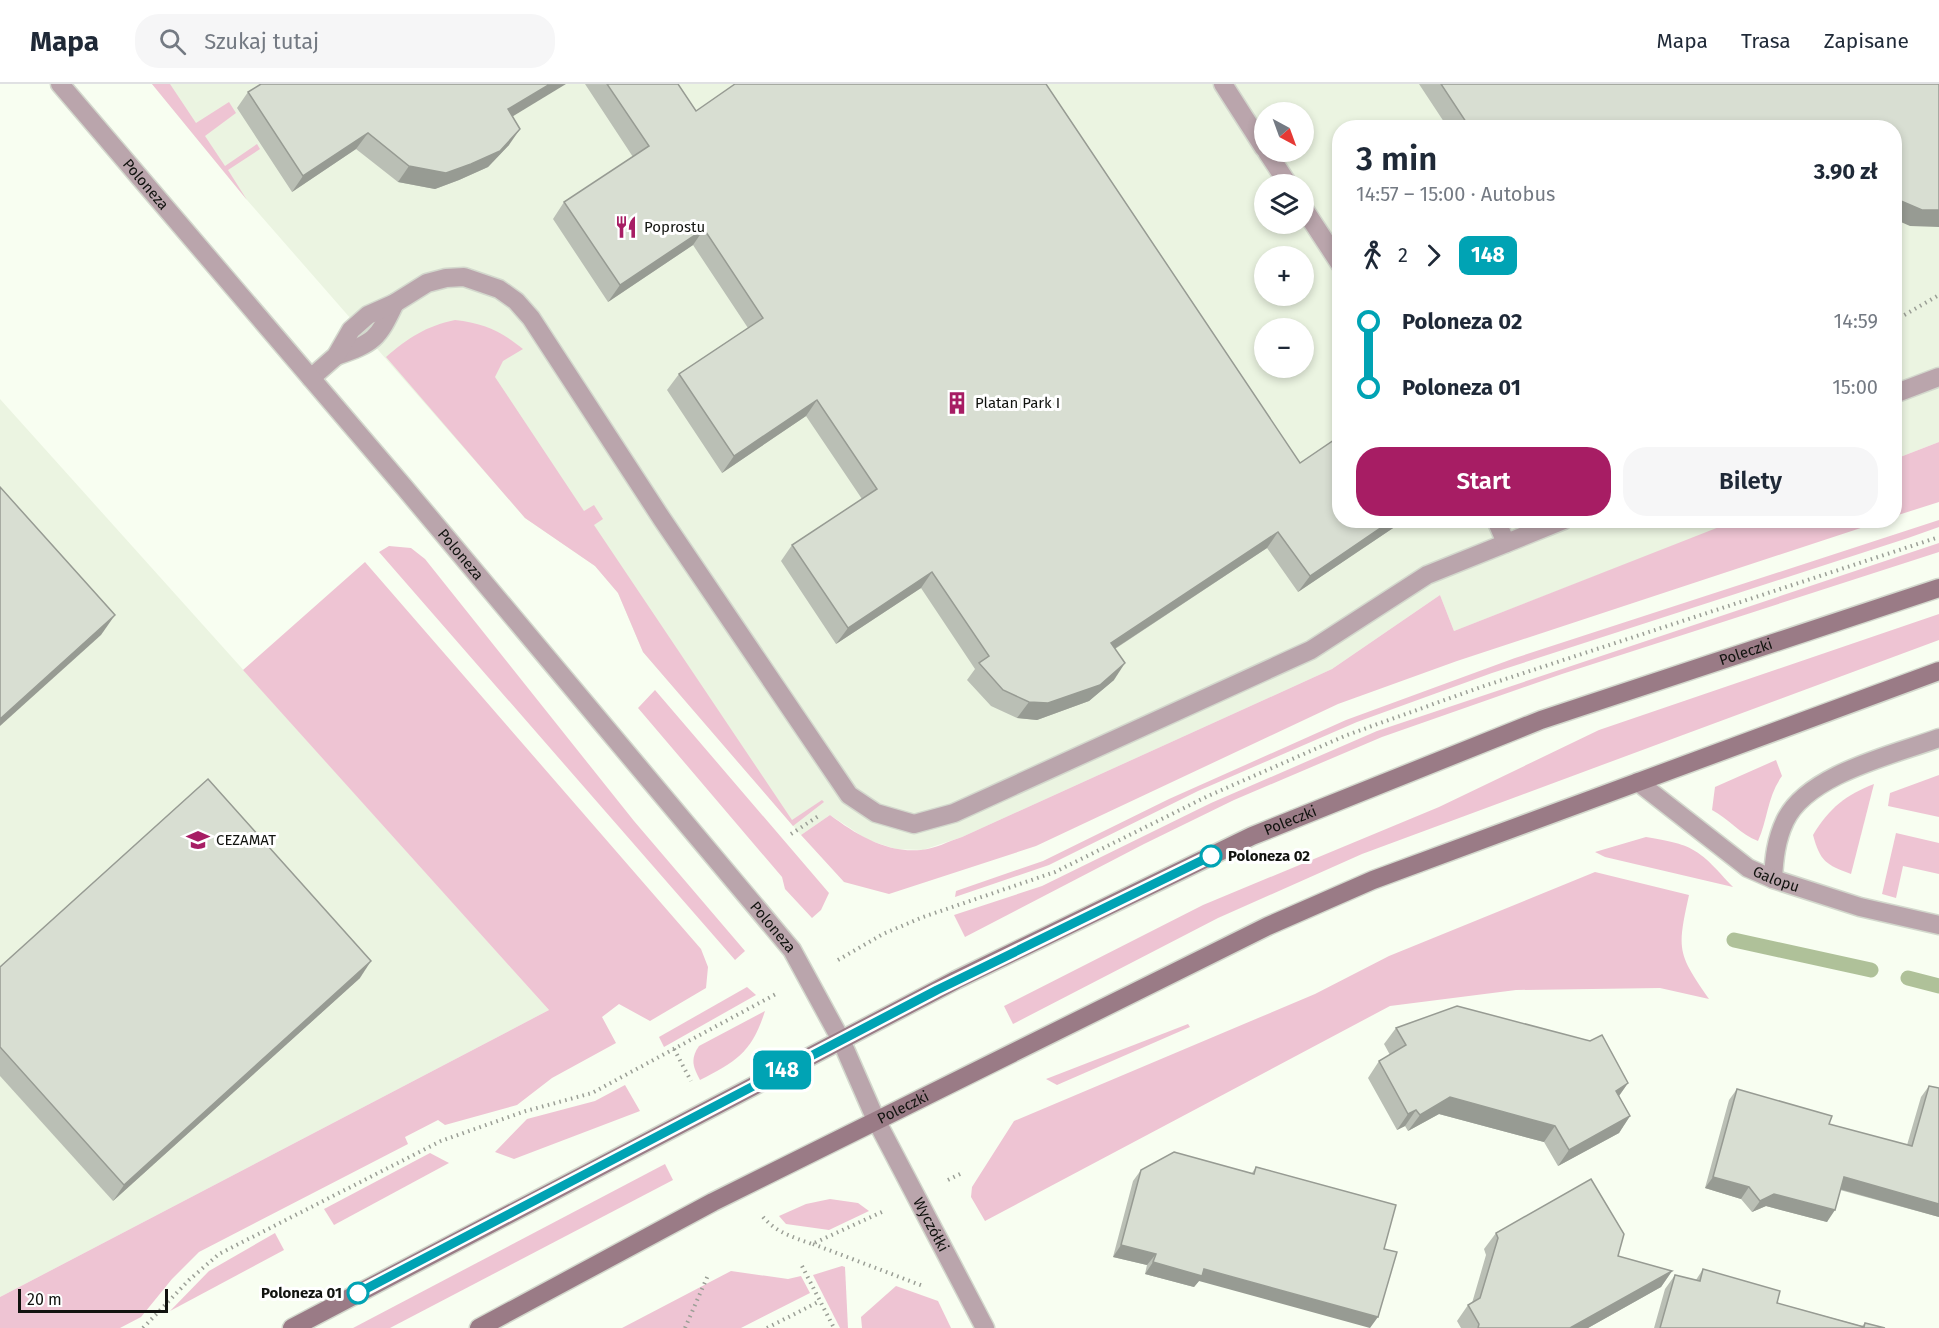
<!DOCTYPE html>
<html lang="pl">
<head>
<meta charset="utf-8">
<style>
	body { margin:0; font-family:"Fira Sans",sans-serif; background:#f6f6f7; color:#1f2937; height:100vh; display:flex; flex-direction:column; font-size:22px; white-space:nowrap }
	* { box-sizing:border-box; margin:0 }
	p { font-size:20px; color:#747a83 }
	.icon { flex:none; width:33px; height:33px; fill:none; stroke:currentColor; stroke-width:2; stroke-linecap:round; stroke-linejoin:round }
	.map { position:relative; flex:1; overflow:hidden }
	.sheet { position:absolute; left:1332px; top:36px; width:570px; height:408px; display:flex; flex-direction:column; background:#fff; border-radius:24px; box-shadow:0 3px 9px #0003 }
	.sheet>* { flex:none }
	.badge { padding:0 12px; border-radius:9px; font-size:21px; line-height:39px }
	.needle { width:39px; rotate:139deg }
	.controls { position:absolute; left:1254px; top:18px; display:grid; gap:12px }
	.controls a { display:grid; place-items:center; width:60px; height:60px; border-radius:50%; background:#fff; box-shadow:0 3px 9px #0003; font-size:30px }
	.scale { position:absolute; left:18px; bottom:15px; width:150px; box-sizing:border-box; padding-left:6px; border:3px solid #11130f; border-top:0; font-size:16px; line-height:21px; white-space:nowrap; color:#11130f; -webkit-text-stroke:4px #fff; paint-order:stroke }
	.map>.badge { position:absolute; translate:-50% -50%; box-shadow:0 0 0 3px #fff }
	.legs { display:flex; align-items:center; gap:9px; height:66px; padding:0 24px; font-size:20px }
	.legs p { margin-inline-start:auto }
	.head { display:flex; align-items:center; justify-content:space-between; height:102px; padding:0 24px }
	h1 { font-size:33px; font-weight:600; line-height:45px }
	.button { display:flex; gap:12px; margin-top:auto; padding:12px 24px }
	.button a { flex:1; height:69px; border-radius:24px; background:#a71d64; color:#fff; font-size:24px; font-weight:600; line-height:69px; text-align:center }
	.button a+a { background:#f6f6f7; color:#1f2937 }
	ul { padding:0 24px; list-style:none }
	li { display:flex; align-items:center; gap:21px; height:66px; font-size:22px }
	li i { display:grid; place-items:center; width:9px; height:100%; margin:0 8px; background:currentColor }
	li i::after { content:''; width:15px; height:15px; margin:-8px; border:4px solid; border-radius:50%; background:#fff }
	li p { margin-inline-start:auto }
	li:first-child i { background:linear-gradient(#0000 50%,currentColor 0) }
	li:last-child i { background:linear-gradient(currentColor 50%,#0000 0) }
	header { display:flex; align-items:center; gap:36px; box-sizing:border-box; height:84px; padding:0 30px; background:#fff; border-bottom:2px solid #e0e1e3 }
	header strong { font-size:28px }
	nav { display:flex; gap:33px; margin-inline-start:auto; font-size:21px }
	.search { width:420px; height:54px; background:#f6f6f7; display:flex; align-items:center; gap:15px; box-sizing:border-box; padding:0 21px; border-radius:24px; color:#747a83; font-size:22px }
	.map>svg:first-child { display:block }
</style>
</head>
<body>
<header>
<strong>Mapa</strong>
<div class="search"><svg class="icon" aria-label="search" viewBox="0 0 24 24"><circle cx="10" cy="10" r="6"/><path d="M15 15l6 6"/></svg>Szukaj tutaj</div>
<nav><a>Mapa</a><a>Trasa</a><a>Zapisane</a></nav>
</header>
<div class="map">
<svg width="1939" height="1244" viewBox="0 0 1939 1244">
	<rect width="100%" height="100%" fill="#f8fef1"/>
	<g fill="#ebf4e1" fill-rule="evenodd">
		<path d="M152,0H1939V358L1895,375L1894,44H1340V436L1737,437L1454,547L1440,511L1332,585L962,753L923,766L896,765L868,756L830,731L801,751L643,568L618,509L595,482L525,434L247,116ZM1264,28H1304V68H1264ZM1264,100H1304V140H1264ZM1264,172H1304V212H1264ZM1264,244H1304V284H1264Z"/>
		<path d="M0,315L549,926L0,1213Z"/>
	</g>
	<g fill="#eec4d3">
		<path d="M152,0H170L196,39L229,18L236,29L205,52L225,82L257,60L260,65L228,86L247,116Z"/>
		<path d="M455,236C483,239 501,247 523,265L503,277L495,293L584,427L594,421L603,435L594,441L792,736L822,716L824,718L793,742L643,568L618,509L595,482L525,434L386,273C408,254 426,242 455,236Z"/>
		<path d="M1939,358V418L1895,432V375Z"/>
		<path d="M1737,436L1882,437L1457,577L1338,620L1036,762L889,810L844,798L801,751L830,731C857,751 886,769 921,766C935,765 949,757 962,753L1332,585L1440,511L1454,547Z"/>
		<path d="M1939,436V443L1908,454L1492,589L1357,638L1198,707L1049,781L955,813L956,807L1043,777L1169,715L1346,636L1515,574Z"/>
		<path d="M1939,459V468L1562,590L1382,653L1234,716L1144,760L965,853L954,831L1042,802L1211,719L1377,647Z"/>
		<path d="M389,462L411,464L425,475L634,737L745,867L735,876L379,468Z"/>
		<path d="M365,478L701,865L708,883L706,904L650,937L619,920L602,933L616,959L552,994L517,1021L445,1041L438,1036L405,1053L408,1060L199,1168L172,1195L141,1233L120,1244H0V1213L549,926L243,586Z"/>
		<path d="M1939,530V556L1362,770L1218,834L1013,940L1004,922L1203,821L1439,723L1599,646Z"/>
		<path d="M655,606L829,809L821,826L812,834L785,805L782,793L638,624Z"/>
		<path d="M1776,676L1782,692C1767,713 1768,735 1758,757C1741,751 1728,734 1712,726L1715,703Z"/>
		<path d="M1939,691V733L1888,722L1890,709Z"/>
		<path d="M1874,700L1851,790C1826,781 1820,777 1813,751C1829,724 1846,711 1874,700Z"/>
		<path d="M1896,749L1939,759V790L1903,782L1896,814L1882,810Z"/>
		<path d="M1646,753C1696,761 1699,766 1733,803L1605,773L1595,768Z"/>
		<path d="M1595,788L1689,811C1677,866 1677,869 1709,915L1660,904L1516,906L1390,922L985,1137L971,1113L972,1103L1014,1037L1315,910L1389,872Z"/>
		<path d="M747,903L756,911L664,963L659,953Z"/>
		<path d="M765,927C752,968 737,977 700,996C693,983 690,975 699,962Z"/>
		<path d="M1188,940L1190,943L1057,1001L1046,995Z"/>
		<path d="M625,1001L640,1027L514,1075L495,1068L527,1035L595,1017Z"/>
		<path d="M430,1069L449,1079L334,1141L324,1125Z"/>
		<path d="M665,1080L673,1096L390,1244H353Z"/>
		<path d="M830,1115L858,1119L869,1127L829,1146L786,1140L779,1132L806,1120Z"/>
		<path d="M275,1149L284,1166L170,1227L209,1187Z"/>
		<path d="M842,1182L845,1183L848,1244H840L813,1191Z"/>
		<path d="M731,1187L788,1195L801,1192L810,1209L741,1244H622Z"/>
		<path d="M896,1202L938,1217L951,1244H862L861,1233Z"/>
	</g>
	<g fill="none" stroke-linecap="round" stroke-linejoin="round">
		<g stroke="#afc199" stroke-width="15">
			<path d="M1734,856L1871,886"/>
			<path d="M1908,894L1939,902"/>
		</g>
		<g stroke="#d3d8cd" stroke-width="21">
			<g id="lane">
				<path d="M1223,0L1264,64"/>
				<path d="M1267,68L1288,100"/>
				<path d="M1304,125L1340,180"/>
				<path d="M336,272C374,259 378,255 395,219"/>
				<path d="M311,294L336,272L351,246L368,231L395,219L427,199L446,194L464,193L499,205L516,217L531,234L662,435L849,711L876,729L914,740L954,729L1311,566L1427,491L1564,436"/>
				<path d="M1894,310L1939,293"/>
				<path d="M1496,436L1506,459"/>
				<path d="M1773,795C1774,775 1776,756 1785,737C1807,690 1893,671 1939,654"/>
			</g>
		</g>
		<g stroke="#d3d8cd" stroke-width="21">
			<g id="street">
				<path id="s1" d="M60,0L404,403L792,866L841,956L876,1036L985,1244"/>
				<path id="s2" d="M1638,698L1748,784L1773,795L1860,823L1939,841"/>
			</g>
		</g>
		<g stroke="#d3d8cd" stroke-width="21">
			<g id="secondary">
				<path id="s3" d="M292,1244L956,896L1252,752L1541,636L1939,504"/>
				<path id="s4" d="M479,1244L713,1118L1268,842L1373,796L1939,587"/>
			</g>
		</g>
		<g stroke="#9b9f96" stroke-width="4" stroke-dasharray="1.5 4.5" stroke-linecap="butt">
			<path d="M1894,237L1939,211"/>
			<path d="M791,750L820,731"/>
			<path d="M838,876L883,850L923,833L1055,788L1208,712L1347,651L1481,603L1939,453"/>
			<path d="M674,965L691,997"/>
			<path d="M948,1096L962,1089"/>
			<path d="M763,1133C777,1149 793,1153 812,1160L884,1127"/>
			<path d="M813,1160L923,1202"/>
			<path d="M802,1182L834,1244"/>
			<path d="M143,1244L189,1196L219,1170L441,1057L526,1027L592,1009L776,910"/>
			<path d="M685,1244L709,1189"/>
			<path d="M767,1244L820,1217"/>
		</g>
		<use href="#lane" stroke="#baa5ac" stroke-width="18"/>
		<use href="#street" stroke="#baa5ac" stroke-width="18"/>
		<use href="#secondary" stroke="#9a7b86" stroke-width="18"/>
	</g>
	<g fill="#babfb5">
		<path d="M585,0H678L696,27L1300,379L1340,436H1405L1298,508L1267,464L1115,565L1114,596L1089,617L1037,636L1017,634L991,622L967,596L975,585L921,504L836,560L781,477L792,461L862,415L806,332L722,389L667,306L679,290L748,244L693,161L608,218L553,135L564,118L633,73Z"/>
		<path d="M1419,0H1939L1910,142L1894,44H1448Z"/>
		<path d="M248,8L512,32L509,61L488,83L459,96L435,105L398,98L356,65L292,108L237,24Z"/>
		<path d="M0,883L360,894L113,1117L0,992Z"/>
		<path d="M1396,944L1628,999L1619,1012L1630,1032L1619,1049L1558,1082L1544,1058L1439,1030L1408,1047L1405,1042L1397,1046L1368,994L1379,977L1390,971L1384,960Z"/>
		<path d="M1929,1002L1939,1004V1133L1840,1106L1827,1138L1766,1122L1752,1128L1741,1115L1705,1104L1729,1016L1737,1005L1829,1040L1907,1061L1921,1013Z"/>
		<path d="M1256,1083L1396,1121L1199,1197L1194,1203L1145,1190L1147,1181L1113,1173L1133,1097L1141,1086L1252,1089Z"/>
		<path d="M1496,1149L1618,1172L1672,1187L1661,1203L1588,1244H1461L1457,1237L1468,1221L1472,1219L1486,1171L1484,1165Z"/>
		<path d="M1703,1185L1777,1219L1862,1242L1865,1239L1885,1244H1654L1665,1205L1675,1191L1696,1196Z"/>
	</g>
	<g fill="#979b93">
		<path d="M550,0H566L497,42L508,25Z"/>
		<path d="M520,45L509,61L488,83L459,96L435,105L398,98L409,82Z"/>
		<path d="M368,49L356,65L292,108L303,92Z"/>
		<path d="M1894,114L1939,126V143L1910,142L1894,135Z"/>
		<path d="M704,145L693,161L608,218L620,201Z"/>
		<path d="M817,316L806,332L722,389L734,372Z"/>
		<path d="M1392,436H1405L1298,508L1310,492Z"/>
		<path d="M1278,448L1267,464L1099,575L1111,559Z"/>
		<path d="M932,488L921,504L836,560L848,544Z"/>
		<path d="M115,531L101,551L0,642V635Z"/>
		<path d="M1125,579L1114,596L1089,617L1037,636L1017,634L1029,618Z"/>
		<path d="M371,877L360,894L113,1117L124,1101Z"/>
		<path d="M1628,999L1616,1016V1007Z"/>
		<path d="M1450,1013L1555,1042L1544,1058L1439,1030L1408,1047L1420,1031Z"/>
		<path d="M1416,1026L1405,1042L1397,1046L1408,1030Z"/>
		<path d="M1630,1032L1619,1049L1558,1082L1569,1066Z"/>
		<path d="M1713,1093L1749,1103L1741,1115L1705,1104Z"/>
		<path d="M1844,1093L1939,1120V1133L1836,1104Z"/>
		<path d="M1774,1110L1835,1126L1827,1138L1766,1122L1752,1128L1760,1117Z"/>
		<path d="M1121,1161L1156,1170L1147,1181L1113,1173Z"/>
		<path d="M1153,1178L1204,1185L1378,1233L1370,1244L1199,1197L1194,1203L1145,1190Z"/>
		<path d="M1672,1187L1661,1203L1588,1244H1570Z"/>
	</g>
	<g fill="#d8ded2" stroke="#979b93" stroke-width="1.5">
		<path d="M261,0H550L508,25L520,45L500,67L471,80L446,89L409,82L368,49L303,92L248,8Z"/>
		<path d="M607,0H678L696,27L735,0H1046L1300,379L1340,352V436H1392L1310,492L1278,448L1111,559L1125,579L1100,601L1048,619L1029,618L1003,606L979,579L989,572L932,488L848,544L792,461L877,405L817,316L734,372L679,290L763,234L704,145L620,201L564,118L649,62Z"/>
		<path d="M1441,0H1939V126H1922L1894,114V44H1470Z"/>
		<path d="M0,403L115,531L0,635Z"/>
		<path d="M208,695L371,877L124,1101L0,963V883Z"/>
		<path d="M1457,922L1590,957L1602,951L1628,999L1616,1007L1630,1032L1569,1066L1555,1042L1450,1013L1420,1031L1416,1026L1408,1030L1379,977L1406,961L1396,944Z"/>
		<path d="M1929,1002L1939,1004V1120L1844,1093L1835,1126L1774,1110L1760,1117L1749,1103L1713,1093L1737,1005L1832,1032L1829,1040L1912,1062Z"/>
		<path d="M1174,1068L1254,1090L1256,1083L1396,1121L1384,1165L1397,1168L1378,1233L1204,1185L1202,1192L1153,1178L1156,1170L1121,1161L1141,1086Z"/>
		<path d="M1591,1095L1624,1150L1618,1172L1672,1187L1570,1244H1478L1479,1240L1468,1221L1480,1214L1498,1154L1496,1149Z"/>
		<path d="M1703,1185L1780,1207L1777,1219L1864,1243L1865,1239L1885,1244H1660L1675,1191L1700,1197Z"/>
	</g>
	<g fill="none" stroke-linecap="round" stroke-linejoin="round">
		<g stroke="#fff" stroke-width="14">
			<path id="line-1" d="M358,1209L937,906L1211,772"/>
		</g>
		<use href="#line-1" stroke="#00a3b4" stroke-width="9"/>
	</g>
	<defs>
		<g id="restaurant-bare" transform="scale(1.8)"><path d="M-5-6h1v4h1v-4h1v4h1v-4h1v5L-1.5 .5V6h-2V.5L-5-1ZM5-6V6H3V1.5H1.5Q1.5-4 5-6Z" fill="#a71d64" stroke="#fff" stroke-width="2.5" paint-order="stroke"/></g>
		<g id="building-bare" transform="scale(1.8)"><path d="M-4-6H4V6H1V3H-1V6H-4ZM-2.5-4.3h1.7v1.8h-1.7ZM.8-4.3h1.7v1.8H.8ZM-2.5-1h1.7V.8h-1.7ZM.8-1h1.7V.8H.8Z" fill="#a71d64" stroke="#fff" stroke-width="2.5" paint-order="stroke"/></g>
		<g id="university-bare" transform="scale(1.8)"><path d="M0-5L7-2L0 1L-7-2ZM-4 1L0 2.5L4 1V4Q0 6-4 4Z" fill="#a71d64" stroke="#fff" stroke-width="2.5" paint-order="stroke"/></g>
	</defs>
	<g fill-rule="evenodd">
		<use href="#restaurant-bare" x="626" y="143"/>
		<use href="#building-bare" x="957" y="319"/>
		<use href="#university-bare" x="198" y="756"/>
	</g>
	<g fill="#fff" stroke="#00a3b4" stroke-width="3">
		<circle cx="1211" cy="772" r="10"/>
		<circle cx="358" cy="1209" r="10"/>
	</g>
	<g text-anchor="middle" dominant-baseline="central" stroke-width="6" stroke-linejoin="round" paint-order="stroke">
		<g font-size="15" fill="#11130f" stroke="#fff">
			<text stroke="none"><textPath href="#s1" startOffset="132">Poloneza</textPath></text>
			<text stroke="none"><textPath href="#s1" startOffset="618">Poloneza</textPath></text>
			<text stroke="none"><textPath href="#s3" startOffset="1606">Poleczki</textPath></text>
			<text stroke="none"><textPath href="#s3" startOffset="1120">Poleczki</textPath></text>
			<text stroke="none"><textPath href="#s2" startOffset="170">Galopu</textPath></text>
			<text stroke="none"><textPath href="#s1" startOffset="1104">Poloneza</textPath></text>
			<text stroke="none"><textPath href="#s4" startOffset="478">Poleczki</textPath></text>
			<text stroke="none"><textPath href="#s1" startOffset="1442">Wyczółki</textPath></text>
		</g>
		<g font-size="15" fill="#11130f" stroke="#fff" text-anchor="start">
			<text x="644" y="143">Poprostu</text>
			<text x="975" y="319">Platan Park I</text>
			<text x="216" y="756">CEZAMAT</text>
		</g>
		<g font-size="15" font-weight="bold" fill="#11130f" stroke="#fff" text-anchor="start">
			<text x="1228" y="772">Poloneza 02</text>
			<text x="342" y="1209" text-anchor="end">Poloneza 01</text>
		</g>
	</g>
</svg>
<div class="controls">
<a><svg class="needle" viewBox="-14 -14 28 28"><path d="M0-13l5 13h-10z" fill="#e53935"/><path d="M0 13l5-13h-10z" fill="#747a83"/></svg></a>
<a><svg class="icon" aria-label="layers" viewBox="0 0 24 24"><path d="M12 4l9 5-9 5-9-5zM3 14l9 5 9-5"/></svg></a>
<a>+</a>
<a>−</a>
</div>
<div class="scale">20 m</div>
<b class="badge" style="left:782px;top:986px;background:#00a3b4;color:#fff">148</b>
<section class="sheet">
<div class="head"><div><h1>3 min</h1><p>14:57 – 15:00 · Autobus</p></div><b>3.90 zł</b></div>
<div class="legs"><svg class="icon" aria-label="walk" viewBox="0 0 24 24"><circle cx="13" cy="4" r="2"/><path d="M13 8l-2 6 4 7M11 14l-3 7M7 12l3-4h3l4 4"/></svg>2<svg class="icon" aria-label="forward" viewBox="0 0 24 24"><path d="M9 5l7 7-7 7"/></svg><b class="badge" style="background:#00a3b4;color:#fff">148</b></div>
<ul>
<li><i style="color:#00a3b4"></i><b>Poloneza 02</b><p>14:59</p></li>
<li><i style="color:#00a3b4"></i><b>Poloneza 01</b><p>15:00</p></li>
</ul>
<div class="button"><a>Start</a><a>Bilety</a></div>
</section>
</div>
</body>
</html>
